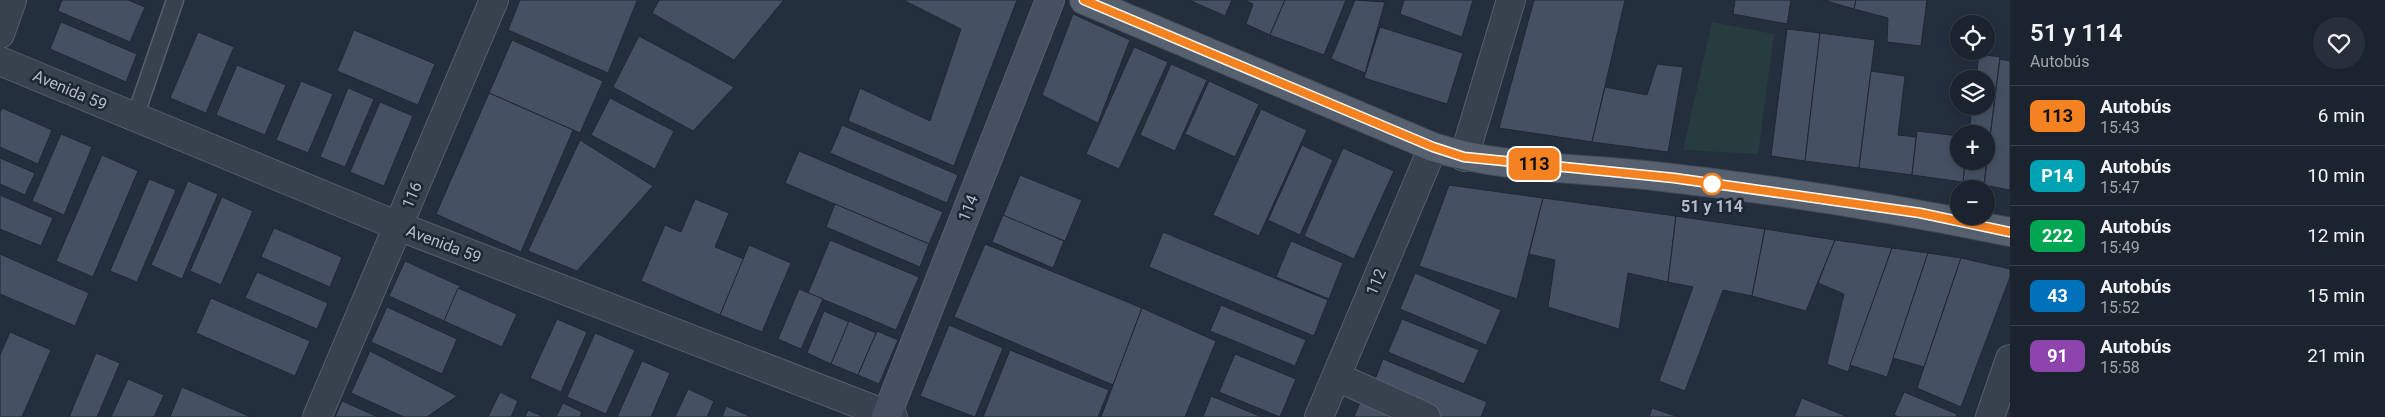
<!DOCTYPE html>
<html lang="es">
<head>
<meta charset="utf-8">
<style>
	body { margin:0; font-family:Roboto,sans-serif; background:#282f3a; color:#f1f3f6; height:100vh; display:flex; flex-direction:column; font-size:19px; white-space:nowrap }
	* { box-sizing:border-box; margin:0 }
	p { font-size:16px; color:#a0a4aa }
	.icon { flex:none; width:28px; height:28px; fill:none; stroke:currentColor; stroke-width:2; stroke-linecap:round; stroke-linejoin:round }
	.map { position:relative; flex:1; overflow:hidden }
	.sheet { display:flex; flex-direction:column; background:#1b232e; width:375px }
	.sheet>* { flex:none }
	.badge { padding:0 10px; border-radius:8px; font-size:18px; line-height:32px }
	.fabs { position:absolute; left:1950px; top:15px; display:grid; gap:10px }
	.fabs a { display:grid; place-items:center; width:45px; height:45px; border-radius:50%; background:#1b232e; box-shadow:0 2px 8px #0003,0 0 0 1px #39404a; font-size:25px }
	.map>.badge { position:absolute; translate:-50% -50%; box-shadow:0 0 0 2px #fff }
	.round { display:grid; place-items:center; flex:none; width:52px; height:52px; border-radius:26px; background:#282f3a }
	.summary { display:flex; align-items:center; justify-content:space-between; height:85px; padding:0 20px }
	h1 { font-size:24px; font-weight:600; line-height:38px }
	ul { padding:0; list-style:none }
	li { display:flex; align-items:center; gap:15px; height:60px; padding:0 20px; border-top:1px solid #39404a }
	li div { flex:1 }
	li b { display:block; font-size:19px }
	li em { font-style:normal }
	li .badge { min-width:55px; font-weight:700; text-align:center }
	main { display:flex; flex:1; min-height:0 }
	.map>svg:first-child { display:block }
</style>
</head>
<body>
<main>
<div class="map">
<svg width="2010" height="417" viewBox="0 0 2010 417">
	<rect width="100%" height="100%" fill="#242f3e"/>
	<path fill="#263c3f" d="M1712,22L1774,34L1758,154L1683,150Z"/>
	<g fill="#455162" stroke="#1f2835">
		<path d="M62,0H128L145,7L130,42L58,11Z"/>
		<path d="M520,0H635L637,1L608,73L508,30Z"/>
		<path d="M659,0H784L734,60L652,13Z"/>
		<path d="M903,0H1017L954,166L848,121L860,88L930,121L961,29Z"/>
		<path d="M1189,0H1232L1225,16Z"/>
		<path d="M1244,0H1285L1270,35L1246,24L1253,4Z"/>
		<path d="M1285,0H1346L1324,55L1270,35Z"/>
		<path d="M1355,0L1385,2L1365,73L1331,59Z"/>
		<path d="M1404,0H1473L1462,37L1400,14Z"/>
		<path d="M1534,0H1625L1592,142L1499,128Z"/>
		<path d="M1735,0H1791L1787,24L1733,14Z"/>
		<path d="M1823,0H1856L1854,9Z"/>
		<path d="M1856,0H1927L1921,46L1887,42L1888,18L1854,9Z"/>
		<path d="M1073,14L1130,40L1098,123L1042,95Z"/>
		<path d="M61,22L137,54L126,82L50,49Z"/>
		<path d="M1380,27L1463,53L1447,104L1364,78Z"/>
		<path d="M1787,29L1820,33L1805,161L1771,156Z"/>
		<path d="M354,30L435,64L418,105L337,71Z"/>
		<path d="M198,32L234,47L206,113L170,98Z"/>
		<path d="M1820,33L1875,40L1859,168L1805,161Z"/>
		<path d="M639,36L734,87L693,131L613,87Z"/>
		<path d="M512,40L603,81L580,133L489,93Z"/>
		<path d="M1134,47L1168,62L1119,169L1086,154Z"/>
		<path d="M1979,54L2000,57L1984,185L1963,182L1965,161H1986V134H1969L1972,106H1986V79H1976Z"/>
		<path d="M2000,59L2010,61V190L1984,185Z"/>
		<path d="M1171,64L1207,80L1175,151L1140,135Z"/>
		<path d="M1657,64L1683,67L1668,152L1592,142L1605,87L1647,95Z"/>
		<path d="M237,65L286,85L265,135L216,115Z"/>
		<path d="M1871,71L1905,76L1898,135L1916,137L1912,175L1859,168Z"/>
		<path d="M301,81L333,94L308,153L276,140Z"/>
		<path d="M1209,81L1259,104L1235,157L1185,134Z"/>
		<path d="M348,88L374,99L345,167L320,157Z"/>
		<path d="M489,93L573,130L521,252L436,214Z"/>
		<path d="M610,98L674,131L655,169L591,135Z"/>
		<path d="M380,102L413,116L384,186L350,172Z"/>
		<path d="M2,108L52,130L38,164L0,147V113Z"/>
		<path d="M1261,109L1307,130L1259,236L1213,215Z"/>
		<path d="M842,125L958,175L947,203L830,153Z"/>
		<path d="M1917,131L1959,136V161H1965L1963,182L1912,175Z"/>
		<path d="M61,134L92,147L64,215L32,201Z"/>
		<path d="M580,140L653,186L577,271L528,251Z"/>
		<path d="M1302,145L1333,160L1300,235L1268,220Z"/>
		<path d="M1343,148L1394,171L1354,259L1304,236Z"/>
		<path d="M799,151L943,212L929,244L785,183Z"/>
		<path d="M102,155L138,171L93,277L56,261Z"/>
		<path d="M0,158L35,173L25,195L0,184Z"/>
		<path d="M1020,175L1082,200L1065,241L1003,216Z"/>
		<path d="M149,179L176,190L137,282L110,271Z"/>
		<path d="M188,181L218,194L182,279L151,265Z"/>
		<path d="M1449,185L1543,198L1517,299L1419,266Z"/>
		<path d="M0,195L53,218L41,246L0,229Z"/>
		<path d="M222,197L253,211L221,285L190,271Z"/>
		<path d="M1543,198L1676,216L1668,282L1628,273L1619,329L1548,307L1555,260L1529,254Z"/>
		<path d="M695,199L729,213L715,247L744,259L720,315L641,281L665,225L681,232Z"/>
		<path d="M835,204L929,244L920,267L826,227Z"/>
		<path d="M1003,215L1064,241L1053,268L992,242Z"/>
		<path d="M1676,216L1765,229L1752,296L1723,290L1685,391L1659,381L1693,287L1668,282Z"/>
		<path d="M274,228L342,257L330,287L261,257Z"/>
		<path d="M1765,229L1835,240L1806,311L1752,296Z"/>
		<path d="M1163,232L1328,300L1314,336L1149,267Z"/>
		<path d="M830,240L919,277L896,330L808,293Z"/>
		<path d="M1835,240L1892,248L1848,372L1827,364L1844,294L1818,283Z"/>
		<path d="M1291,241L1343,263L1329,299L1276,277Z"/>
		<path d="M985,244L1142,308L1113,385L954,317Z"/>
		<path d="M749,245L791,263L762,332L720,315Z"/>
		<path d="M1892,248L1928,253L1887,377L1850,365Z"/>
		<path d="M1928,253L1961,258L1924,367L1893,358Z"/>
		<path d="M0,254L89,293L75,326L0,294Z"/>
		<path d="M1961,258L2010,269V277L1961,407L1917,388Z"/>
		<path d="M405,261L460,286L444,321L389,296Z"/>
		<path d="M257,272L328,303L317,329L245,298Z"/>
		<path d="M1415,273L1501,310L1486,345L1400,309Z"/>
		<path d="M458,288L517,314L502,347L444,321Z"/>
		<path d="M799,289L823,299L801,349L778,339Z"/>
		<path d="M211,298L310,341L295,376L196,333Z"/>
		<path d="M1221,305L1306,340L1295,366L1210,331Z"/>
		<path d="M387,307L457,339L442,374L371,342Z"/>
		<path d="M1142,308L1216,341L1185,417H1101Z"/>
		<path d="M824,311L849,322L831,364L807,353Z"/>
		<path d="M557,319L587,332L561,392L530,378Z"/>
		<path d="M1402,319L1479,350L1464,384L1388,352Z"/>
		<path d="M849,321L876,333L858,375L831,364Z"/>
		<path d="M949,325L1003,348L975,417L920,396Z"/>
		<path d="M877,331L898,340L879,384L858,375Z"/>
		<path d="M10,332L51,350L22,417H0V355Z"/>
		<path d="M595,333L635,350L606,414L567,397Z"/>
		<path d="M1010,350L1109,390L1098,417H983Z"/>
		<path d="M370,351L457,396L427,417H404L351,393Z"/>
		<path d="M96,353L120,363L97,417H69Z"/>
		<path d="M1235,354L1296,379L1280,417L1219,392Z"/>
		<path d="M1383,359L1487,402L1481,417H1438L1371,389Z"/>
		<path d="M642,361L670,373L651,417H617Z"/>
		<path d="M128,379L164,395L154,417H111Z"/>
		<path d="M182,387L251,417H170Z"/>
		<path d="M688,389L714,401L707,417H675Z"/>
		<path d="M500,392L518,401L511,417H488Z"/>
		<path d="M1904,392L1957,414L1956,417H1899L1894,415Z"/>
		<path d="M1363,395L1416,417H1354Z"/>
		<path d="M1211,396L1262,417H1203Z"/>
		<path d="M1802,398L1848,417H1794Z"/>
		<path d="M342,401L378,417H335Z"/>
		<path d="M563,403L582,412L580,417H556Z"/>
		<path d="M726,406L752,417H722Z"/>
		<path d="M1652,408L1679,417H1649Z"/>
		<path d="M528,410L544,417H525Z"/>
	</g>
	<g fill="none" stroke-linecap="round" stroke-linejoin="round">
		<g stroke="#565f6c" stroke-width="19">
			<path id="service" d="M135,117L175,0"/>
		</g>
		<g stroke="#565f6c" stroke-width="30">
			<g id="minor">
				<path d="M0,34L12,0"/>
				<path d="M1464,157L1511,0"/>
				<path d="M1337,377L1426,417"/>
				<path d="M1319,417L1433,147"/>
				<path d="M1990,417L2010,359"/>
			</g>
		</g>
		<g stroke="#565f6c" stroke-width="30">
			<g id="tertiary">
				<path d="M0,61L398,226L893,417"/>
				<path d="M317,417L494,0"/>
			</g>
		</g>
		<g stroke="#565f6c" stroke-width="30">
			<path id="secondary" d="M886,417L1050,0"/>
		</g>
		<g stroke="#414a57" stroke-width="30">
			<path id="primary" d="M1084,0L1433,147C1500,169 1583,168 1654,176C1773,189 1892,208 2010,232"/>
		</g>
		<use href="#service" stroke="#38414e" stroke-width="16"/>
		<use href="#minor" stroke="#38414e" stroke-width="28"/>
		<use href="#tertiary" stroke="#38414e" stroke-width="28"/>
		<use href="#secondary" stroke="#465061" stroke-width="28"/>
		<use href="#primary" stroke="#56606e" stroke-width="28"/>
	</g>
	<g fill="none" stroke-linecap="round" stroke-linejoin="round">
		<g stroke="#fff" stroke-width="11">
			<path id="line" d="M1084,0L1433,147L1464,157L1674,178L1920,213L2010,232"/>
		</g>
		<use href="#line" stroke="#f58220" stroke-width="8"/>
	</g>
	<circle fill="#fff" stroke="#f58220" stroke-width="2.5" cx="1712" cy="184" r="10"/>
	<g text-anchor="middle" dominant-baseline="central" stroke-width="5" stroke-linejoin="round" paint-order="stroke">
		<g font-size="16" fill="#b4bcc9" stroke="#1d2633">
			<text transform="translate(70 90) rotate(23)">Avenida 59</text>
			<text transform="translate(412 195) rotate(-67)">116</text>
			<text transform="translate(968 208) rotate(-68)">114</text>
			<text transform="translate(444 244) rotate(21)">Avenida 59</text>
			<text transform="translate(1376 282) rotate(-67)">112</text>
		</g>
		<g font-size="16" font-weight="bold" fill="#b4bcc9" stroke="#1d2633">
			<text x="1712" y="206">51 y 114</text>
		</g>
	</g>
</svg>
<div class="fabs">
<a><svg class="icon" aria-label="locate" viewBox="0 0 24 24"><circle cx="12" cy="12" r="6"/><path d="M12 2v4M12 18v4M2 12h4M18 12h4"/></svg></a>
<a><svg class="icon" aria-label="layers" viewBox="0 0 24 24"><path d="M12 4l9 5-9 5-9-5zM3 14l9 5 9-5"/></svg></a>
<a>+</a>
<a>−</a>
</div>
<b class="badge" style="left:1534px;top:164px;background:#f58220;color:#111">113</b>
</div>
<section class="sheet">
<div class="summary"><div><h1>51 y 114</h1><p>Autobús</p></div><a class="round"><svg class="icon" aria-label="heart" viewBox="0 0 24 24"><path d="M12 20l-8-8c-3-5 5-10 8-4 3-6 11-1 8 4z"/></svg></a></div>
<ul>
<li><span class="badge" style="background:#f58220;color:#111">113</span><div><b>Autobús</b><p>15:43</p></div><em>6 min</em></li>
<li><span class="badge" style="background:#00a3b4;color:#fff">P14</span><div><b>Autobús</b><p>15:47</p></div><em>10 min</em></li>
<li><span class="badge" style="background:#00a651;color:#fff">222</span><div><b>Autobús</b><p>15:49</p></div><em>12 min</em></li>
<li><span class="badge" style="background:#0072bc;color:#fff">43</span><div><b>Autobús</b><p>15:52</p></div><em>15 min</em></li>
<li><span class="badge" style="background:#8e44ad;color:#fff">91</span><div><b>Autobús</b><p>15:58</p></div><em>21 min</em></li>
</ul>
</section>
</main>
</body>
</html>
